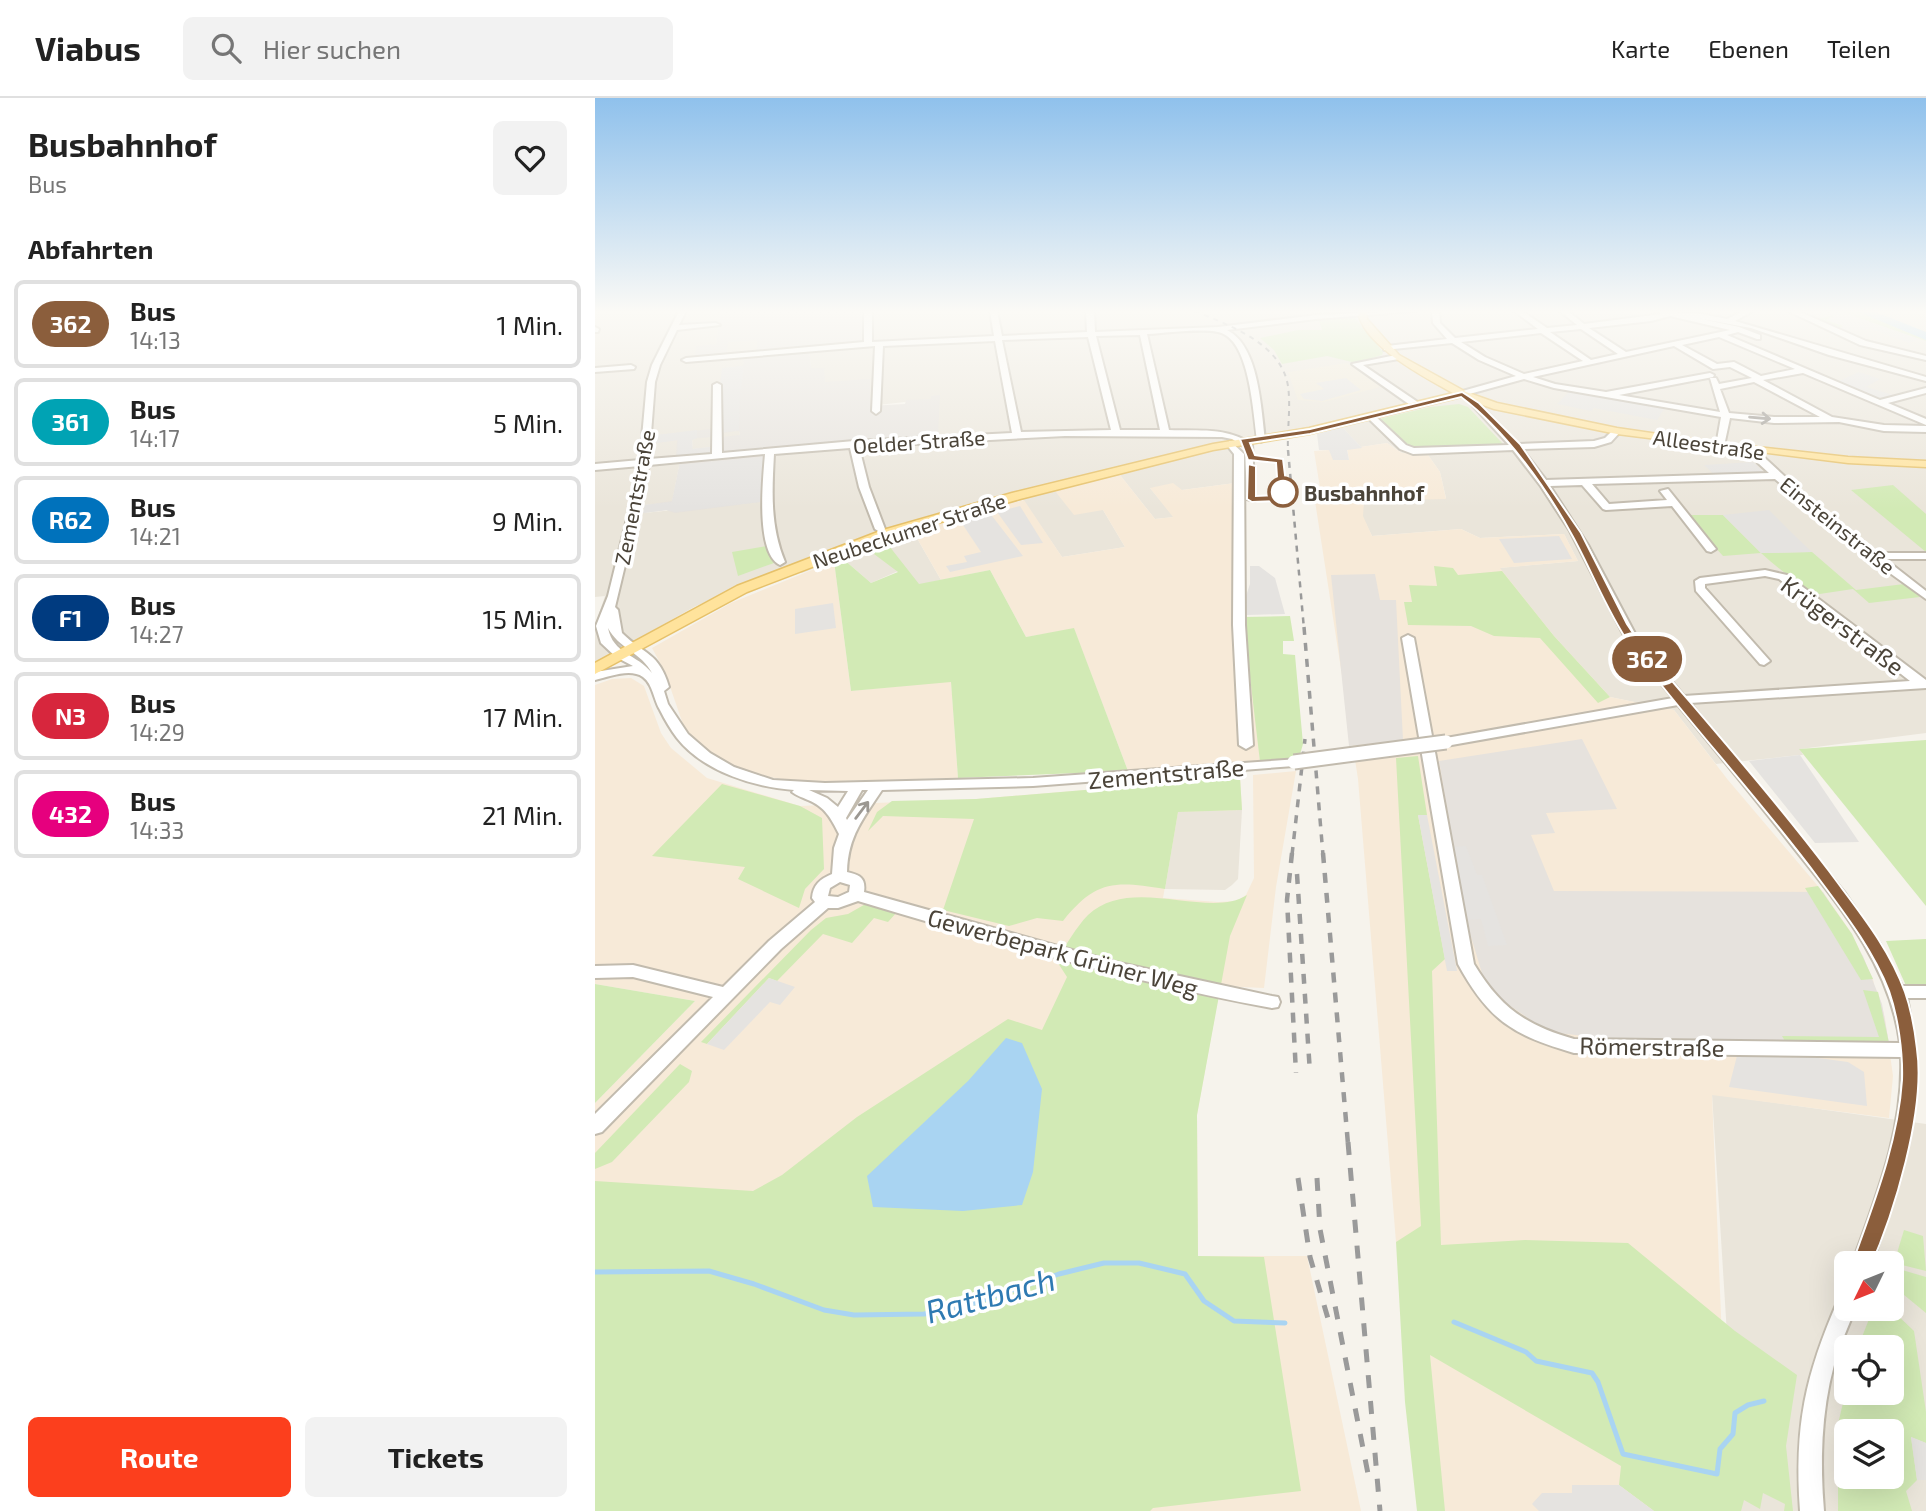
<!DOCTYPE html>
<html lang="de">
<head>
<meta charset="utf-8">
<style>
	body { margin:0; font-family:"Exo 2",sans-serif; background:#f2f2f2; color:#222; height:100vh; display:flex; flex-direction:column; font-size:26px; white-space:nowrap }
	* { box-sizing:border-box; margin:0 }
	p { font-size:23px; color:#767676 }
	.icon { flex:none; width:38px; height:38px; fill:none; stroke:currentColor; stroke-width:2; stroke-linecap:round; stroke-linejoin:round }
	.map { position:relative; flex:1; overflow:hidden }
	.drawer { display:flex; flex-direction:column; background:#fff; width:595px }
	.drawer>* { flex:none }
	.badge { padding:0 14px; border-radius:23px; font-size:24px; line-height:46px }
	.needle { width:46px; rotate:227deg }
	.buttons { position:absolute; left:1239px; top:1153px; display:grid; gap:14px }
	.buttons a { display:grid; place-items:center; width:70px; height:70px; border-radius:10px; background:#fff; box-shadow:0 7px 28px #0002; font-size:35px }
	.map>.badge { position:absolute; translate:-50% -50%; box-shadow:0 0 0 4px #fff }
	h2 { padding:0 28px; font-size:26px; line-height:63px }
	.round { display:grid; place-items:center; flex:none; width:74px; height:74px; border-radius:10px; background:#f2f2f2 }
	.headline { display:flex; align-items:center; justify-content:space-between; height:119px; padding:0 28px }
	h1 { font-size:33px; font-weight:700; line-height:52px }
	.action { display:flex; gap:14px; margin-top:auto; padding:14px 28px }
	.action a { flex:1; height:80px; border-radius:10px; background:#fc3f1d; color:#fff; font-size:28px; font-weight:700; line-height:80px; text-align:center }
	.action a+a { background:#f2f2f2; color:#222 }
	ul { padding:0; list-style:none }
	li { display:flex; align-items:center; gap:21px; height:88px; margin:0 14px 10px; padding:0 14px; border:4px solid #e0e0e0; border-radius:10px }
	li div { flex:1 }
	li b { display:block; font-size:26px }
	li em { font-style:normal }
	li .badge { min-width:77px; font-weight:700; text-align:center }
	header { display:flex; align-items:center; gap:42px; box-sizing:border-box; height:98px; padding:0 35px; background:#fff; border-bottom:2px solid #e0e0e0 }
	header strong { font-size:33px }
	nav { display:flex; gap:38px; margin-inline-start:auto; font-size:24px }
	.search { width:490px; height:63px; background:#f2f2f2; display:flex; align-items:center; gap:18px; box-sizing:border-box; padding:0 24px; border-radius:10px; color:#767676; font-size:26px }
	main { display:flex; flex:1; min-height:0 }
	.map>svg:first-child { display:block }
</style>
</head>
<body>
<header>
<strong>Viabus</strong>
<div class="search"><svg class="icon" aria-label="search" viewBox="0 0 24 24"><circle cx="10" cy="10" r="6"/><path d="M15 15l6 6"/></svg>Hier suchen</div>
<nav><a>Karte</a><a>Ebenen</a><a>Teilen</a></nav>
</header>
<main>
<section class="drawer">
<div class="headline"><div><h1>Busbahnhof</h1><p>Bus</p></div><a class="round"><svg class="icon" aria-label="heart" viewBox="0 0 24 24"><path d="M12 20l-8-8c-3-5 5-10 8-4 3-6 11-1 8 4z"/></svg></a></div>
<h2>Abfahrten</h2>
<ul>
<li><span class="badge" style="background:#8b5e3c;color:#fff">362</span><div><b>Bus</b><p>14:13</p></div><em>1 Min.</em></li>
<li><span class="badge" style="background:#00a3b4;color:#fff">361</span><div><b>Bus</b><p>14:17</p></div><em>5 Min.</em></li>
<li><span class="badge" style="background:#0072bc;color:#fff">R62</span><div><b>Bus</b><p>14:21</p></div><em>9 Min.</em></li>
<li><span class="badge" style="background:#003b80;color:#fff">F1</span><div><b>Bus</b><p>14:27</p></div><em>15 Min.</em></li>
<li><span class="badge" style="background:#d7263d;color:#fff">N3</span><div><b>Bus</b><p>14:29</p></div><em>17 Min.</em></li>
<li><span class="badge" style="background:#e6007e;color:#fff">432</span><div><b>Bus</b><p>14:33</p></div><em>21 Min.</em></li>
</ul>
<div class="action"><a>Route</a><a>Tickets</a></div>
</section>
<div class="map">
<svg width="1331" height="1413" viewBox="0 0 1331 1413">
	<rect width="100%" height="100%" fill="#f6f3ec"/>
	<g fill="#eae5da" fill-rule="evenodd">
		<path d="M0,213H126L121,246L100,258L132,244L162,241V257L149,268L127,271V334L144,332L145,337L127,348L98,351L97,341L82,342V358H86L77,404L50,407L49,415L78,412L170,351L343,336L336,301L274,308L229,284L216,271L214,248L266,244V213H1331V635L1205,651L1208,657H1205L1121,666L1079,612L1015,599L959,538L904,470L983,463L969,436L885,440L866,431L777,438L767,418L769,403L851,400L845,374L831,354L807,355L792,345L766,349L747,329L687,341L685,336L638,342L648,356L640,385L587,392L555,390L579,419L560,421L525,377L508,412L530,449L467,459L428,402L365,418L319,435L346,482L324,487L272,450L303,473L276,485L247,460L207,475L182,472L99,509L0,565V527L10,498L0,499Z"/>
		<path d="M647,712L643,781L637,787L630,792L570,791L583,713Z"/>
		<path d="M1117,996L1331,1026V1413H1143ZM1251,1166H1297V1211H1251ZM1251,1250H1297V1295H1251ZM1251,1334H1297V1379H1251Z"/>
	</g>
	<g fill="#f7ead8">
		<path d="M792,345L807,355L831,354L845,374L851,401L769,403L768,418L777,438L866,431L885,440L969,436L983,463L905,470L959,538L1015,599L1079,612L1133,682L1228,794L1257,836L1278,881L1280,892L1283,894L1290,920L1298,978L1294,1020L1117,997L1134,1413H826L807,1150L801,1144L763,681L720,403L727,402L719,353L734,352L754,362L752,351Z"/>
		<path d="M525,377L560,421L578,419L555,390L578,385L587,392L640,385L665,664L533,673L479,531L431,539L395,472L346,482L319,435L365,418L429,402L467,459L530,449L508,412L479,417L460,393Z"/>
		<path d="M239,463L256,593L356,583L363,680L205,684L174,679L134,667L91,635L70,574L57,550L136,505Z"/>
		<path d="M36,580L49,588L66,635L76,650L112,680L205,708L381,701L645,679L647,712L583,714L568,800L623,804L642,803L651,797L659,780L658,677L701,673L681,789L669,890L626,888L624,895L602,1017L603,1158H712L766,1413H0V1005L100,903L0,886V587L17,581Z"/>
	</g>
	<g fill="#e6e2dd">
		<path d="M126,213H266V244L214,248L216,270H229L230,284L275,281V308L310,306L311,302L336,301V298L345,297L343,337L170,351L165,404L80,415L71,412L48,415L50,407L77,403L86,358H81L82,342L61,345V337L116,331V339L97,341L98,351L127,348V339L145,337L144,333L127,335V270L148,268L149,259L162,257V242L133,244L132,255L100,258L101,248L121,246Z"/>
		<path d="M780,476L785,502H801L808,642L754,648L736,477Z"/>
		<path d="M987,641L1022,711L951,715L960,735L936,737L959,793L1228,794L1268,858L1287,906L1294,945L1009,940L953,934L892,892L871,822L844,663Z"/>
	</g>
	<path fill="#efe8d6" d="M752,265L785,289L729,304L703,302L693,274Z"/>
	<g fill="#d2eab5" fill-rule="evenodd">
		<path d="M1244,213H1270L1331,234V243L1252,216L1233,222L1250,229L1246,230L1222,221L1248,215Z"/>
		<path d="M760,220L788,254L787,257L761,265L732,258L687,266L679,252L665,240L703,232H727L724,222Z"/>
		<path d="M864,306L873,309L908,346L821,350L812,348L784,321L835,309Z"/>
		<path d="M1298,387L1331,416V454L1256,392Z"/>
		<path d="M1091,417H1128L1166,455L1217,454L1261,492L1309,486L1325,499L1274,505L1258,491L1218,497C1200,482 1182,470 1166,455L1128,458Z"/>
		<path d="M291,444L324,486L395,472L431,539L479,530L533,673L363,680L356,584L256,593L239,463L247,460L276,485L303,474L271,450Z"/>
		<path d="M172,448L179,465L143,478L137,454Z"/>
		<path d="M839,468L858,470L863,477L907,473L959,538L1015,599L1003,605L945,540L899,538L876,528L813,527L809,504H817L814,487L842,488Z"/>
		<path d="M695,518L699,543H688V556L700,557L708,646L704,660L665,664L648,519Z"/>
		<path d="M1331,642V808L1204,651Z"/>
		<path d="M823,658L832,717H823L850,861L837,873L846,1147L930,1142L1033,1145L1140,1233L1202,1277L1191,1348L1198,1413H1189L1190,1406L1168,1395L1165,1411L1149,1402L1146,1413H1059L1024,1387L1026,1368L835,1257L850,1413H822L810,1304L801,1144L826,1128L801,660Z"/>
		<path d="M645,679L647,712L583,714L570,791C519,783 501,782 468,823L442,820L414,828L348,812L379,721L288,718L273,733L282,714L297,703L381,701Z"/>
		<path d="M127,686L205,708L227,720L229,771L210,791L204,810L143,781L150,769L57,758Z"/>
		<path d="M1223,788L1257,836L1278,881L1266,882L1210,790Z"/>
		<path d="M652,797L635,838L602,1017L603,1158L669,1159L706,1393L558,1410L555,1413H0V1083L158,1093L187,1077L262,1019L413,921L447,932L472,879L461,862C471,848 481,829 493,817C536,776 614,822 652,797Z"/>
		<path d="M274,804L302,814L293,824L279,820L257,845L228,836L182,883L174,880L112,946L106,944L216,832L231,820L253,816Z"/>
		<path d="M1331,841V889L1312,890L1291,843Z"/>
		<path d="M0,886L100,903L0,1005Z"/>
		<path d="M1268,892L1283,894L1294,945L1190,943L1187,938L1284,939Z"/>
		<path d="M85,966L97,973L94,984L17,1064L0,1071V1055Z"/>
		<path d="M1309,1132L1328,1138L1331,1173L1299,1165Z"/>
		<path d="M1297,1169L1331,1179V1215L1297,1187Z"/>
		<path d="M1278,1211H1296L1319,1233L1331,1314V1345L1316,1339L1322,1382L1311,1393L1317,1413H1243V1326L1251,1292V1295H1297V1250L1263,1249ZM1251,1334H1297V1379H1251Z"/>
	</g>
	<g fill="#e5e3e0">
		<path d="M1226,213H1244L1323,241L1314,245L1276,231L1249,232L1244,230L1248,228L1231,222L1239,218Z"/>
		<path d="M149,268L145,296L144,332L128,334L125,286L127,270Z"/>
		<path d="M1264,274L1285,281L1271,289L1298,297L1283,300L1242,284Z"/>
		<path d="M751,280L766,292L727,303L709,301L705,296L729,291L721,285Z"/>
		<path d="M975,293L1069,311L1062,322L999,310L996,313L962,306Z"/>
		<path d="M747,329L767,350L752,352L754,362H738L734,352H724L722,336Z"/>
		<path d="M102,332V340L97,342V351L115,349V355L82,358L83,342L62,345V337Z"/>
		<path d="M169,359L165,404L80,414L72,412L48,415L50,407L77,404L85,367Z"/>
		<path d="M1158,364L1175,380L1125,382L1109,367Z"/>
		<path d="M425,408L448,445L426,447L402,414Z"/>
		<path d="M1174,412L1198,436L1217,454L1166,455L1128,417Z"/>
		<path d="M394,414L428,458L355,474L351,468L372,464L369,458L386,454L364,421Z"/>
		<path d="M964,438L977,461L919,465L904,441Z"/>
		<path d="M655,468H664L680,480L690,516L652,517L650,501L655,486Z"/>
		<path d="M238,505L241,530L200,536V511Z"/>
		<path d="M1205,657L1264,744L1220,745L1154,663Z"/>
		<path d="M823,717H832L862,873H852Z"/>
		<path d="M871,748L882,777H887L912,847L893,848L886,821L871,822L858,749Z"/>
		<path d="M174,880L200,889L185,907L175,904L129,952L112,946Z"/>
		<path d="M1143,954H1215L1216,959L1253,964L1269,974L1272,1008L1134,989Z"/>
		<path d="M1316,1339L1331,1345V1382H1322Z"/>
		<path d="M977,1387H1024L1059,1413H944L937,1406L947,1395H977Z"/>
	</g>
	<path fill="#a9d4f2" d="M411,940L427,945L447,991L438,1074L427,1107L368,1113L278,1109L272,1078L373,983Z"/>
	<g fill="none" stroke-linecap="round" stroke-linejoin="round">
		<g stroke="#a9d4f2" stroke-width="5">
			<path d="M0,1174L114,1173L159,1186L229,1212L259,1217L329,1216L374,1207L464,1176L509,1165H544L590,1176L609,1203L639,1223L690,1225"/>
			<path d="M859,1224L931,1254L941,1263L997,1275L1003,1284L1028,1356L1122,1376L1125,1351L1138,1336L1140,1315L1153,1307L1169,1303"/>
		</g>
		<path fill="#a9d4f2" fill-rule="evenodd" d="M1261,213H1278L1331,234V242Z"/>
		<g stroke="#c2bbae" stroke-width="4">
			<g id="minor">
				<path d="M84,213H91L84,227L121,225L125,227L82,232L65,267L60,284L54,361L117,356L118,287L122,285L126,287L127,355L259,343L417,335L400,243L288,248L285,313L281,316L277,313L280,248L91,264L87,262L91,260L269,244V213H277V244L399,238L395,213H402L407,238L492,234L491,213H499L500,234L623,229L721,217L820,213L721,221L632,232C664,248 666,310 670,341L666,344L662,341C658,315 655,240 623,234C606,230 571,235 552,236L574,332C604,333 631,329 657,346L660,403L652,401L650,349L637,341L627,339L470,338L264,349L274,389L290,431L285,434L280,431L264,389L255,350L179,356C177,394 175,428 190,464L185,467C160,455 168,380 170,356L54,367L20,509L23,512L27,535C49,557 64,554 74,589L69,593L73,606L93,636L115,655L139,669L178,682L230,685L438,680L704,661L706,664L699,668L438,688L287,692C268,721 253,738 252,774C265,777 271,780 269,794L520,864L677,898L683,899L685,904L683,909L677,910C536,884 400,844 263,803L243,810H233L186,851L7,1034L0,1036V1016L118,899L38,879L0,880V868L38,867L128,889L174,843L220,804L217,800C218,787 225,781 237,776L239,750L244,736C236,720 230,709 213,702C207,699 202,698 197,694L199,692C158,689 108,673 82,640C76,632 70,622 65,612C59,603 58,586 48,579C35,570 14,579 0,582V574L38,568L21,559L6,545L1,528L13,498L45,368L0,372V366L45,362L52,284L57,267ZM545,237L565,332H525L501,238ZM493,239L516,332L426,334L407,242ZM13,530C23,550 47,555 57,575C42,556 18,556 13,530ZM214,692L253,693L243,709L232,700ZM267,692H273L252,722L251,720ZM245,784L255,787L254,794L243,799L233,798L235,790Z"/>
				<path d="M837,213H844L845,225L860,240L943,231L919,213H927L952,230L982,227L965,213H973L989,226L1066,216L1063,213L1107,216L1132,221L1148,213H1158L1140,223L1331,279V283L1234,257L1156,230L1102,220L1144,229L1165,237V241H1162L1143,234L1132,237L1285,302L1331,290V295L1293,305L1331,321V327L1208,275L1168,282L1237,319L1289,327L1331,328V334L1289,333L1244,324L1179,325L1135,320L1129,348L1125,351L1121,348L1126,319L959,290L929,281L867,298H864V294L921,278L884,262L857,245L789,252V248H792L852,241L838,225ZM1075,218L1135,232L1031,254L994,230L1056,223ZM986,231L1023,256L996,262L955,234ZM946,235L988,263L929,276L890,259L866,244ZM1124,239L1200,271L1166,278L1139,264L1122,266L1087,247ZM1079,248L1118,271L1135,269L1157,280L1124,286L1121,280H1115L1125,314L1024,297L1118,279L1119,277L1115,275L1011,294L960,286L938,279ZM1159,284L1225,319H1179L1134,315L1125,291Z"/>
				<path d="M1193,213H1203L1271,243L1331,258V262L1265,247Z"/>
				<path d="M0,229L4,231L3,234H0Z"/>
				<path d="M801,257L805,259L804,261L768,267L824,305V309H818L757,266Z"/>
				<path d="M36,267L40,269L39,271L0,274V270Z"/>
				<path d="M881,303L923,346L999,343L1010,340L1019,331L1026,333L1016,344L999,349L927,351L951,382L1174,375L1163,365L1154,353L1159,350L1224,410L1282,455H1331V461H1290L1331,493V501L1274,460L1180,381L997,386L1014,406L1072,402L1065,393L1073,391L1121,451L1116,454L1112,453L1077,408L1011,412L1008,411L987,387L955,388L993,447L1045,545L1089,598L1315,583L1184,481L1170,478L1110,486V490L1175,563L1169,567L1165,566L1101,493L1100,483L1105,480L1170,472L1192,477L1331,582V590L1095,605L1249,794L1285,846L1307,888H1331V900H1312C1331,991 1306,1080 1277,1166H1257C1281,1099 1309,1031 1306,959L979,955C918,937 894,923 863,866L807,540L813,537L819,540L879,866C905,909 930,927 979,941L1305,945C1295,866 1242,805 1195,745C1158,698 1121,653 1083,607L851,648L844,644L851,640L1078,600L1034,547L975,433L945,387L918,352L818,356L805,351L772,319L779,317L811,347L819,350L914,347L878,308L877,306Z"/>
				<path d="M635,343L649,356L650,527L658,647L651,651L644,647L638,527L639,356L631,346Z"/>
				<path d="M1251,1197V1211H1260C1253,1230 1244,1248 1239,1267C1226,1315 1225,1364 1229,1413H1205C1199,1328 1210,1277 1244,1200Z"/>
			</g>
		</g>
		<g stroke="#e6c16a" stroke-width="3">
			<path id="major" d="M763,213H771L772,221L804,257L871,294L902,305L1022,330L1125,345L1253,359L1331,363V369L1253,365L1022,336L899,311L866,299L714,336L618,352L425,401L298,438L152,494L0,576V565L142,488L288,432L417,395L618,346L714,330L858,295C831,280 767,247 763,213Z"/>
		</g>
		<use href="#minor" fill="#fff" fill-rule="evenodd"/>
		<use href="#major" fill="#ffe39c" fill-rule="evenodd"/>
		<path stroke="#9a9a9a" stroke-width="2" stroke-dasharray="5 5" stroke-linecap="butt" d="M600,213C635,228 686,245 693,288C696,309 692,332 693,353"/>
		<path stroke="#9a9a9a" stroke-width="2.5" stroke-dasharray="6 6" stroke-linecap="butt" d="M693,352L709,531"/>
		<g stroke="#9a9a9a" stroke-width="3.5" stroke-dasharray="8 8" stroke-linecap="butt">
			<path d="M709,529L728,757"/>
			<path d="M697,757L710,641"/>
		</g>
		<g stroke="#9a9a9a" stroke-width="4.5" stroke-dasharray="10 10" stroke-linecap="butt">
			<path d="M697,755L692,802L701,975"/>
			<path d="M728,755L753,1046"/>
			<path d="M702,776L715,975"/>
		</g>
		<g stroke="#9a9a9a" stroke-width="5" stroke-dasharray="13 13" stroke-linecap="butt">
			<path d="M753,1044L785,1413"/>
			<path d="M703,1080L715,1159L734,1224"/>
			<path d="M722,1080L725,1131L775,1386"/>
		</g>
		<g stroke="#c2bbae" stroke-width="17" stroke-linecap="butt">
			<path id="minor-bridge" d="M699,664L851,644"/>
		</g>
		<use href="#minor-bridge" stroke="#fff" stroke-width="13"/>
	</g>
	<defs><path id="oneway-shaft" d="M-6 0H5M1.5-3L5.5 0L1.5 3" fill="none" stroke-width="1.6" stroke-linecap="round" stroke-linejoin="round" transform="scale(1.75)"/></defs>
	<g stroke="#9c9892">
		<use href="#oneway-shaft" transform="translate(1165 320) rotate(5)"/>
		<use href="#oneway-shaft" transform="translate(267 712) rotate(-53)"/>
	</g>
	<linearGradient id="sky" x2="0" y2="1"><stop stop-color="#8fc1ec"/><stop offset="0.52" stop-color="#fbfaf6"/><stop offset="1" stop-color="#fbfaf6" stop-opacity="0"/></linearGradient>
	<rect width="1331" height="411" fill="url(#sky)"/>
	<path fill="#8b5e3c" stroke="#fff" stroke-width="2" d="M867,294L884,305L925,346L986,435L1032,526L1044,544C1108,620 1174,694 1234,773C1262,811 1294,849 1310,894C1316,911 1320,933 1322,951C1331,1012 1299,1116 1274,1172L1267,1175L1260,1172L1257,1166C1278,1107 1303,1045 1307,982C1308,955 1303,919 1294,893C1278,852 1250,816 1224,781C1164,700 1095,627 1035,547C1011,512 997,473 977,437C951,389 909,331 866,299L715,336L655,345L660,357L688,361L692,393L683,403L657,404L652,401L653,366L661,368V398L680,397L683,393L681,365L653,362L645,341L715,331Z"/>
	<circle fill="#fff" stroke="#8b5e3c" stroke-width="3.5" cx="688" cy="394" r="14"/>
	<g text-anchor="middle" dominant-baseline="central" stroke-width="7" stroke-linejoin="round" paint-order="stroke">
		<g font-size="21" fill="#4b4439" stroke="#fff">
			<text transform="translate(324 343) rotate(-4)">Oelder Straße</text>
			<text transform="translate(1114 346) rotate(8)">Alleestraße</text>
			<text transform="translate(39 399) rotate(-79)">Zementstraße</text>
			<text transform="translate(1243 427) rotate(39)">Einsteinstraße</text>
			<text transform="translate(314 432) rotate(-18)">Neubeckumer Straße</text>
		</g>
		<g font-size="21" font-weight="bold" fill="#4b4439" stroke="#fff" text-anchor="start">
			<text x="709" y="394">Busbahnhof</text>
		</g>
		<g font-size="24" fill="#4b4439" stroke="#fff">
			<text transform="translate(1248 527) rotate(37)">Krügerstraße</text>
			<text transform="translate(571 675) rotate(-5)">Zementstraße</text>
			<text transform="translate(468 854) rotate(15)">Gewerbepark Grüner Weg</text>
			<text transform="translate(1057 948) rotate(1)">Römerstraße</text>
		</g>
		<g font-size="32" font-style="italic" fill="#2e7ab2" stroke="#fff">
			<text transform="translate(395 1196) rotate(-15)">Rattbach</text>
		</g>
	</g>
</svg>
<div class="buttons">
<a><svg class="needle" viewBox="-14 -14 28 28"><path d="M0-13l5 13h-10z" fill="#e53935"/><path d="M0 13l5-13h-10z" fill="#767676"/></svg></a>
<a><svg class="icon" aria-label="locate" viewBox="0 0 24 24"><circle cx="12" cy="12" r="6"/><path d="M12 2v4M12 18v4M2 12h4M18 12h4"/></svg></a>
<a><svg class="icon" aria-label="layers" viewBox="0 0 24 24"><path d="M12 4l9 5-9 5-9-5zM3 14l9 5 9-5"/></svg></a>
</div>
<b class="badge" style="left:1052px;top:561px;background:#8b5e3c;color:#fff">362</b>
</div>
</main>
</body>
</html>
